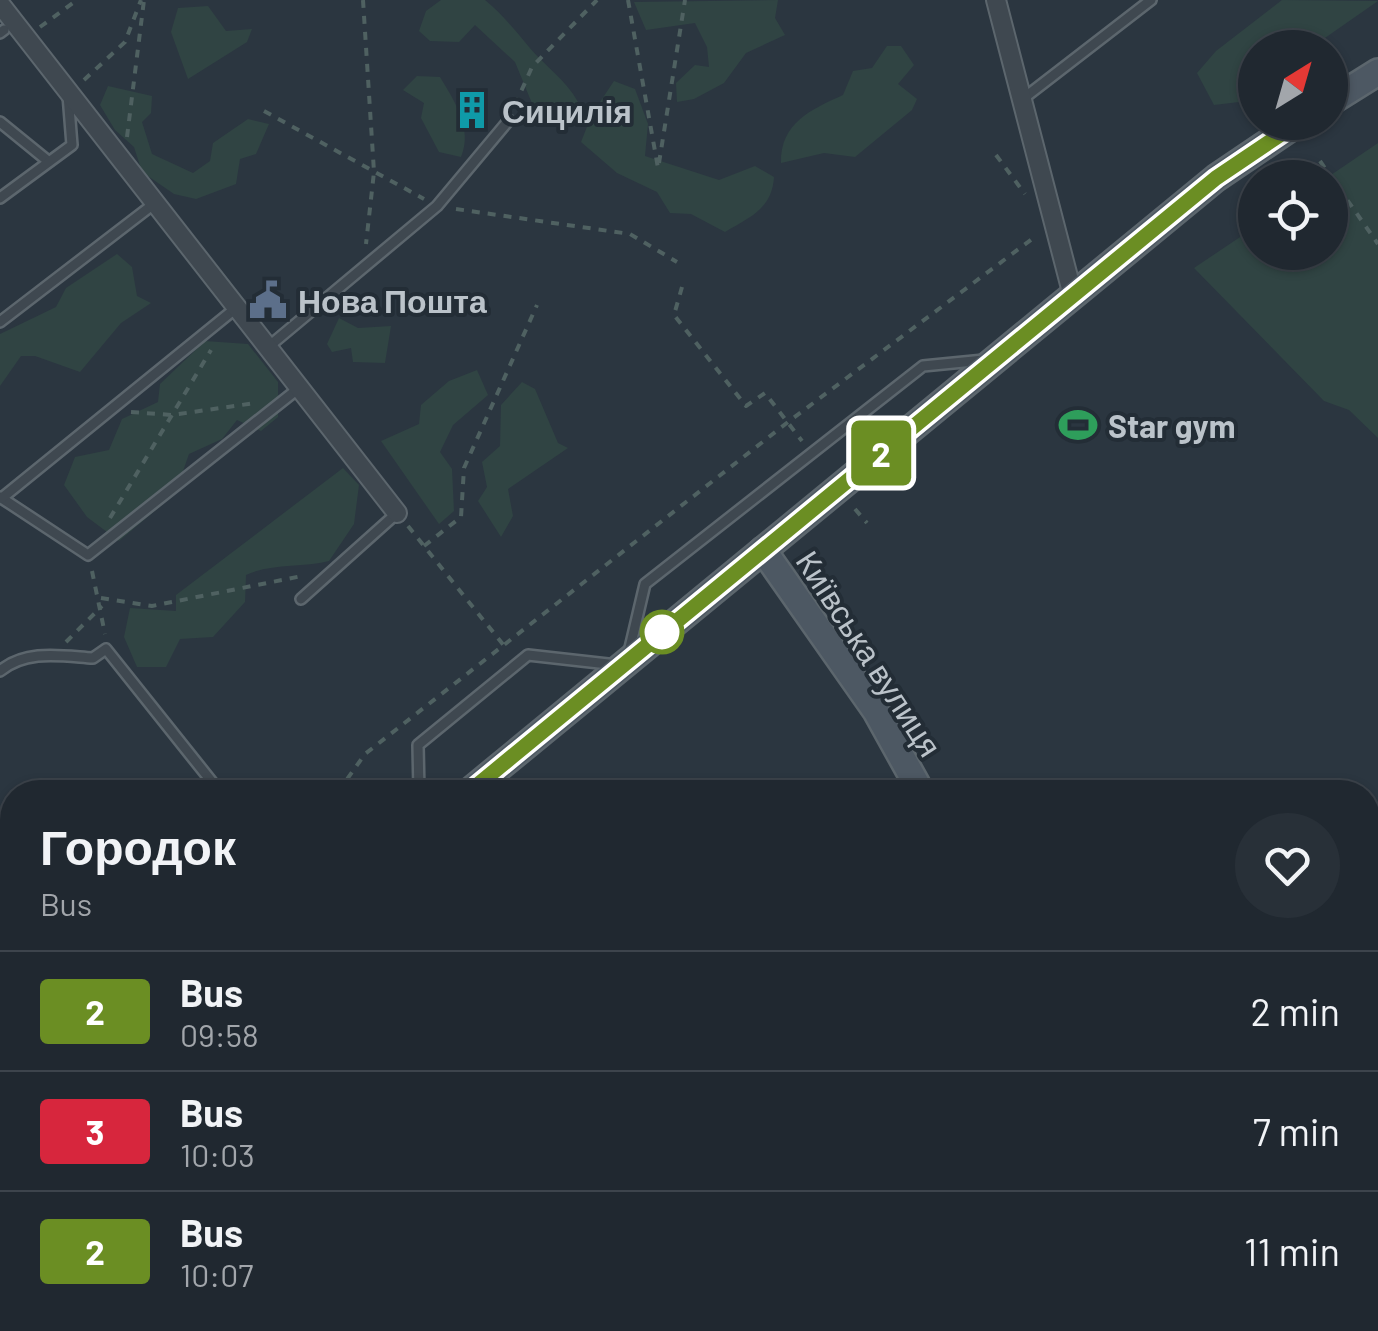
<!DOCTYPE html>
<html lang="en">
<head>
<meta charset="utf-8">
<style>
	body { margin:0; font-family:Barlow,sans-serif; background:#283038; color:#f1f3f6; height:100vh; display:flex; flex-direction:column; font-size:38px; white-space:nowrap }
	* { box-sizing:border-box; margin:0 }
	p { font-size:32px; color:#a2a6ab }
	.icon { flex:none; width:55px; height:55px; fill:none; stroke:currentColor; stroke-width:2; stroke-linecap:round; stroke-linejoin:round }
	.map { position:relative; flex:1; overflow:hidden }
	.drawer { position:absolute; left:0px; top:780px; width:1380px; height:552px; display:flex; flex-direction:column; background:#202830; border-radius:40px 40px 0 0; box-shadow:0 2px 8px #0004,0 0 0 2px #3d444c }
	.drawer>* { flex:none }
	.badge { padding:0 20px; border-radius:8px; font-size:35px; line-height:65px }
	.needle { width:65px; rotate:37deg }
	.buttons { position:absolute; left:1238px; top:30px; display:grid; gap:20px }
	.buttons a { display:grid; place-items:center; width:110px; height:110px; border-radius:50%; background:#202830; box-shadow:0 2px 8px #0004,0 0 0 2px #3d444c; font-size:50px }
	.map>.badge { position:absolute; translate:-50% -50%; box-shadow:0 0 0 5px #fff }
	.round { display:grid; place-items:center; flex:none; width:105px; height:105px; border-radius:52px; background:#283038 }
	.summary { display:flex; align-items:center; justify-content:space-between; height:170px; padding:0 40px }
	h1 { font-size:48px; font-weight:700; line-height:75px }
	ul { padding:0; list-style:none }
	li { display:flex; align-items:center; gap:30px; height:120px; padding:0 40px; border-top:2px solid #3d444c }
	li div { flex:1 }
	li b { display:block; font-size:38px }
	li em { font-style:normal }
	li .badge { min-width:110px; font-weight:700; text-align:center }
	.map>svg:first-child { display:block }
</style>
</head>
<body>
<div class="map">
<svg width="1378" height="1331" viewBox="0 0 1378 1331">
	<rect width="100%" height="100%" fill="#2b3640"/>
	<g fill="#304443">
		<path d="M441,0H485C503,15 515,30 529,47C546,67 565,79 578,102L562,124L538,118L515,62L475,25L459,42L430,41L419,31L426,11Z"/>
		<path d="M778,0L775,18L785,35L746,53L724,83L694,99L677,102L676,83L695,65L709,67L707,47L695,23L646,30L634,2Z"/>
		<path d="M1282,0L1378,1L1312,47L1255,48V92L1239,102L1214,105L1197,73L1216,51Z"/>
		<path d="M208,6L226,31L252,29L247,42L188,79L171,32L178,8Z"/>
		<path d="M887,46H901L914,65L898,84L917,99L912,110L855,157L824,153L781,163C780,123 812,109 843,95L853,71L872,68Z"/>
		<path d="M417,76L440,77C455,102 473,129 461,157L439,152L421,118L424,103L403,90Z"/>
		<path d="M614,81L635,89L648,124L645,156L719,180L755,166L774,177C772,209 750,217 725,232L691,214L670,213L657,192L617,173L581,142L592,114Z"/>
		<path d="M108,86L152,96L151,113L142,122L152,154L193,173L210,161L213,143L248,119L269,124L256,154L240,159L236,184L196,199L174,194L142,172L134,147L115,130L100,105Z"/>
		<path d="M1378,143V438L1349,410L1324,401L1194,268L1255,227V252H1330L1328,177Z"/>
		<path d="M117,254L132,267L137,296L151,303L121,323L80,372L35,356H21L0,386V334L56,307L66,288Z"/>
		<path d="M339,318L358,328L391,326L385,363L353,362L351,348L332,352L327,344Z"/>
		<path d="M205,341L248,344L278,382V417L261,431L237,420L222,439L189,454L175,494L119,541L87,517L64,485L75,457L109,450L122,419L158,402L160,384Z"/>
		<path d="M477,370L488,395L453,425L440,452L452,469L454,511L439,524L381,441L419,424L421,405L449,381Z"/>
		<path d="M522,382L535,389L558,443L568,448L508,489L513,516L501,537L478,501L487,487L482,462L500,446L501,405Z"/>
		<path d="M343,468L359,485L354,524L329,561C302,568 271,563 246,575L245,602L213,637L180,639L166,667H137L124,637L130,608L176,611V595Z"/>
		<path d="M1378,1088V1331H1369L1368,1107Z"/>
	</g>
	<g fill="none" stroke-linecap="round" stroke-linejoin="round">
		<g stroke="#5c666d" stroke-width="14">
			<g id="lane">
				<path d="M0,33L4,30"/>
				<path d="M1024,98L1151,0"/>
				<path d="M0,122L48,161"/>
				<path d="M0,198L72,145L68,95"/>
				<path d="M0,322L155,203"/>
				<path d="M267,348L437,206L509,120"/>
				<path d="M0,497L88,555L299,388"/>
				<path d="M2,498L236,308"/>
				<path d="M301,599L397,513"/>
				<path d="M629,652L645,584L923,366L984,360"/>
				<path d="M0,671C26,649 62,656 93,658L106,649L220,792"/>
				<path d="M419,792L418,745L528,655L617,665"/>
				<path d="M0,914L12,929"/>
				<path d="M0,1243L12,1232"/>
			</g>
		</g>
		<g stroke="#5c666d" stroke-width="22">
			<g id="street">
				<path d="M996,0L1073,296"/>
				<path d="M0,4L397,513"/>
				<path d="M1368,1073L1378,1057"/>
				<path d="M1355,1320L1357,1331"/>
				<path d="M510,1331L519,1320"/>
			</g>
		</g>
		<g stroke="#5c666d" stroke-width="30">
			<g id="secondary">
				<path d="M1330,102L1378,72"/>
				<path d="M763,550L876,711L921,792"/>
				<path d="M469,792L1216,178L1299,122"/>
				<path d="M0,1183L12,1172"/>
				<path d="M975,1320V1331"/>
			</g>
		</g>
		<g stroke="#4f6161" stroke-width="4" stroke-dasharray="8 8" stroke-linecap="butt">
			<path d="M363,0L374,172L366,244"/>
			<path d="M628,0L658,168"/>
			<path d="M40,27L77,0"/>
			<path d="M84,80L125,42L141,0"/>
			<path d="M515,105L532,67L597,0"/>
			<path d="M264,111L424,199"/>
			<path d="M127,137L144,0"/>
			<path d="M996,155L1025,194"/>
			<path d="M1320,161L1378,244"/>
			<path d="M659,163L685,0"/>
			<path d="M456,209L630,234L677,262"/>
			<path d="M682,287L674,315L746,406L765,393L802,441"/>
			<path d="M131,412L172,415L255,403"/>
			<path d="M855,509L867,523"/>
			<path d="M110,518L211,350"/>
			<path d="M408,526L505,647"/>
			<path d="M424,546L461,517L464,468L537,305"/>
			<path d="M92,571L105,634"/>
			<path d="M101,598L152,606L302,576"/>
			<path d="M66,642L102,606"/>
			<path d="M338,792L365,754L788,422L1036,236"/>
			<path d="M0,1037L12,1050"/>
			<path d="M0,1088L12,1079"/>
		</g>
		<use href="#lane" stroke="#3f4850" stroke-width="9"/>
		<use href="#street" stroke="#3f4850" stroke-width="18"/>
		<use href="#secondary" stroke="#4d5863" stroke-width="25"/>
	</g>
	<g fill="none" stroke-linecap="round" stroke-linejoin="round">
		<g stroke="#fff" stroke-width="22">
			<path id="line" d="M469,792L1216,178L1299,122"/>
		</g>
		<use href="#line" stroke="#6b8e23" stroke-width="15"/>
	</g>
	<defs>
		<g id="building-bare" transform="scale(3)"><path d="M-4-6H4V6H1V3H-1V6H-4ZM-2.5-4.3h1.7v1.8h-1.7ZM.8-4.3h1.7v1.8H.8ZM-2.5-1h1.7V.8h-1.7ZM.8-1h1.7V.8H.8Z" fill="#0f9aa8" stroke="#232d36" stroke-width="2.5" paint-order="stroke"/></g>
		<g id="civic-bare" transform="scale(3)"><path d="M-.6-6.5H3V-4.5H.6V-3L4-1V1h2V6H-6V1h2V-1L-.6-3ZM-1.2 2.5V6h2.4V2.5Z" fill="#5c6f8a" stroke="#232d36" stroke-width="2.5" paint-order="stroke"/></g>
		<g id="stadium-bare" transform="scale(3)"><path d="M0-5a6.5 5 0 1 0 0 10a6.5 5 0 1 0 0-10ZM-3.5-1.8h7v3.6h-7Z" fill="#2e9e5b" stroke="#232d36" stroke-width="2.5" paint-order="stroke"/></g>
	</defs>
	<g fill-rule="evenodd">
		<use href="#building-bare" x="472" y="110"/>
		<use href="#civic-bare" x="268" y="300"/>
		<use href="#stadium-bare" x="1078" y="425"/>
	</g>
	<circle fill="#fff" stroke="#6b8e23" stroke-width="5" cx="662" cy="632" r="20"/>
	<g text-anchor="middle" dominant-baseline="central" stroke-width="8" stroke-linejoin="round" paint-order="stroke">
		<g font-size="32" font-weight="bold" fill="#bbc3ca" stroke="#232d36" text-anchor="start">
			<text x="502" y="110">Сицилія</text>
			<text x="298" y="300">Нова Пошта</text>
			<text x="1108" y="425">Star gym</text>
		</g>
		<g font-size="32" fill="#bbc3ca" stroke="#232d36">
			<text transform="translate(870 653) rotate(57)">Київська вулиця</text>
		</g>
	</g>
</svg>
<div class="buttons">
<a><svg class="needle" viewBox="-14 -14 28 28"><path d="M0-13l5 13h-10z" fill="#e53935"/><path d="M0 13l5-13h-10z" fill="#a2a6ab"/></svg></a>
<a><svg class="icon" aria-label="locate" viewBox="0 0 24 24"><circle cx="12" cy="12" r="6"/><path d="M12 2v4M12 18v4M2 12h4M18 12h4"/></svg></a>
</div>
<b class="badge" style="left:881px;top:453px;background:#6b8e23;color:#fff">2</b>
<section class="drawer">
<div class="summary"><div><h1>Городок</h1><p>Bus</p></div><a class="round"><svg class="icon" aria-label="heart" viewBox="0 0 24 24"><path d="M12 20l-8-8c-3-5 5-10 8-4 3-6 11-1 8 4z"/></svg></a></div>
<ul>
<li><span class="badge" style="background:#6b8e23;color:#fff">2</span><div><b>Bus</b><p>09:58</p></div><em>2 min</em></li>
<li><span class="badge" style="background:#d7263d;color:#fff">3</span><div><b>Bus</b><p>10:03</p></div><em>7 min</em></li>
<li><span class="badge" style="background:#6b8e23;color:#fff">2</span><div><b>Bus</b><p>10:07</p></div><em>11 min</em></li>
</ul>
</section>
</div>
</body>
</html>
